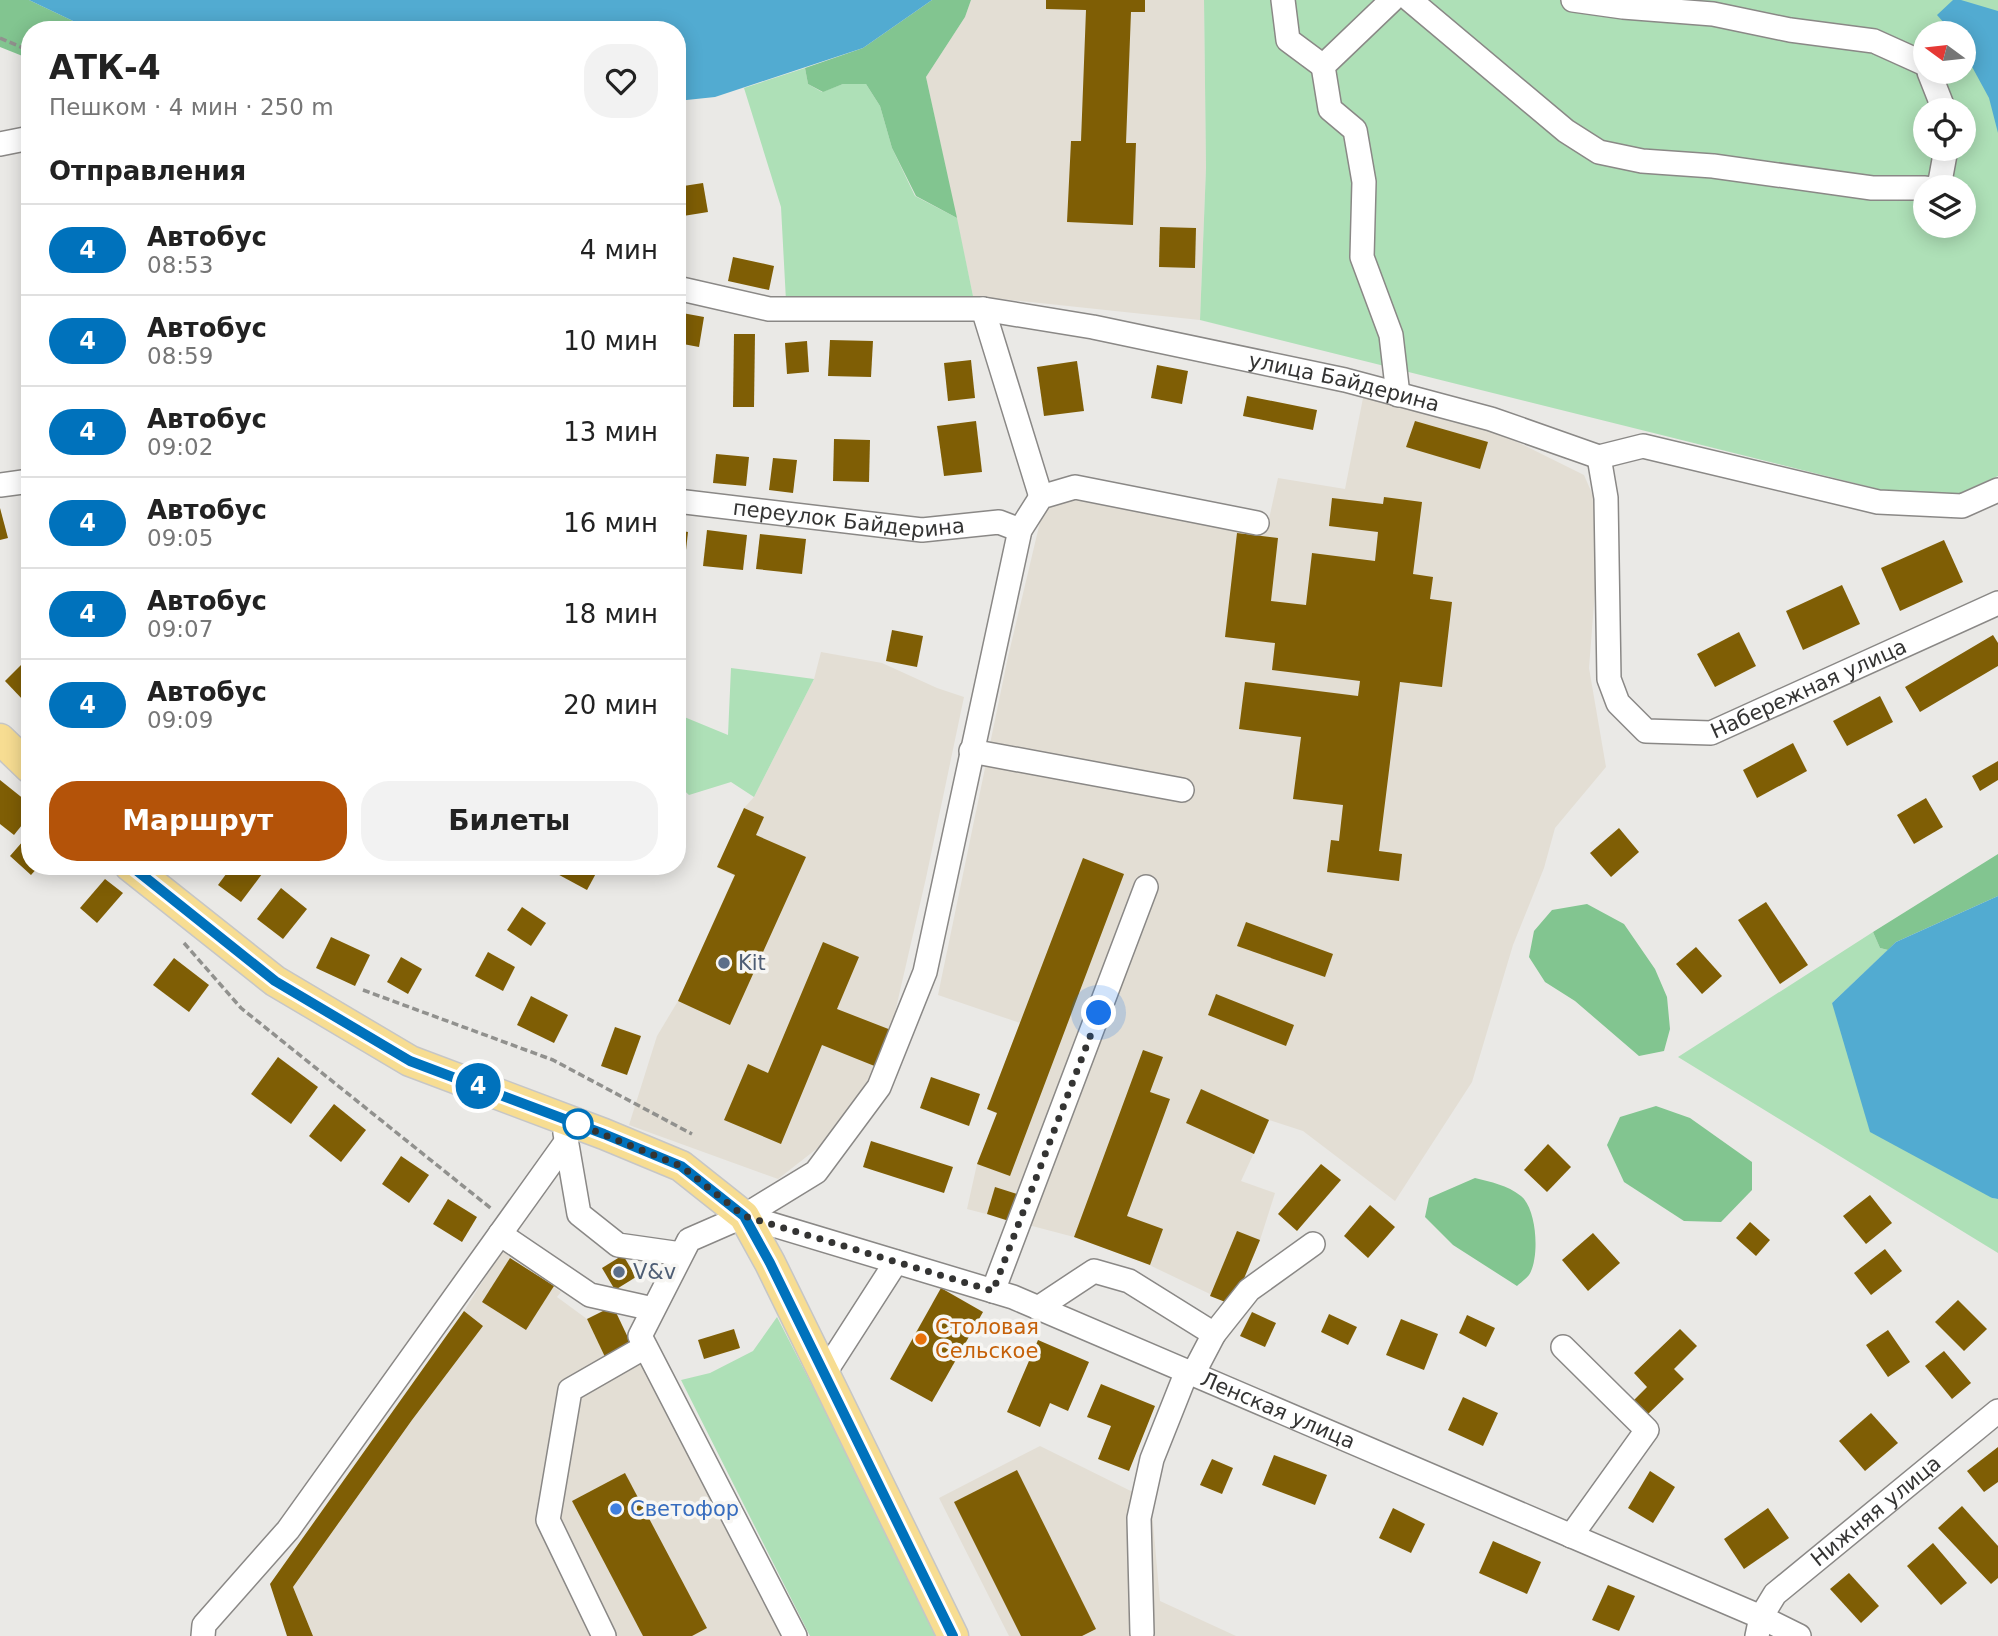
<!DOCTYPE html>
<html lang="ru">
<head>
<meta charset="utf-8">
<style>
	body { margin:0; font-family:"DejaVu Sans",sans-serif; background:#f2f2f2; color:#222; height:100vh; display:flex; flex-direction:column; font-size:26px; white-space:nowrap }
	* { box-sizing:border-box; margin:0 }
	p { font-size:23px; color:#767676 }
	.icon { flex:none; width:38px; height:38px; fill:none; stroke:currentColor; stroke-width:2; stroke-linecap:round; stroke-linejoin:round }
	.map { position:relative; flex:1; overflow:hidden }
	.sheet { position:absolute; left:21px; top:21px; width:665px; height:854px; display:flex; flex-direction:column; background:#fff; border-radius:28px; box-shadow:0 4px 18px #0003 }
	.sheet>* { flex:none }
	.badge { padding:0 14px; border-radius:23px; font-size:24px; line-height:46px }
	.needle { width:46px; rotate:285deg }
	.tools { position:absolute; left:1913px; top:21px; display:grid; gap:14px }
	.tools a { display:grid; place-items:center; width:63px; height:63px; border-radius:50%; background:#fff; box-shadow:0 4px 18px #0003; font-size:35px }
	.you { position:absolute; width:35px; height:35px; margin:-18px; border:5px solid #fff; border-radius:50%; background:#1a73e8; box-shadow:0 0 0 10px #1a73e833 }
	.map>.badge { position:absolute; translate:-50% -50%; box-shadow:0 0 0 4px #fff }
	h2 { padding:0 28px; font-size:26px; line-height:63px }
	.round { display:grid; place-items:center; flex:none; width:74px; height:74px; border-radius:28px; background:#f2f2f2 }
	.overview { display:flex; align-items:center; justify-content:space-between; height:119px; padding:0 28px }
	h1 { font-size:33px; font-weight:700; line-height:52px }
	.cta { display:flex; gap:14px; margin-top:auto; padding:14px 28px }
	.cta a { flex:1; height:80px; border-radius:28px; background:#b45309; color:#fff; font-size:28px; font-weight:700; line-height:80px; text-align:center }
	.cta a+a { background:#f2f2f2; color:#222 }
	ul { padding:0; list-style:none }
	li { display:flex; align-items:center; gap:21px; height:91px; padding:0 28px; border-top:2px solid #e0e0e0 }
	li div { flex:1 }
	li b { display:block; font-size:26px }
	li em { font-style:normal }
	li .badge { min-width:77px; font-weight:700; text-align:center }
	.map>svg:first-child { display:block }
</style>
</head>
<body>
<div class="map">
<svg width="1998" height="1636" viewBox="0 0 1998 1636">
	<rect width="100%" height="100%" fill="#eae9e6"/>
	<g fill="#e3ded4">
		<path d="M971,0H1204L1206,168L1200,320L973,296L926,77L965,17Z"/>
		<path d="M1364,393L1483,425L1584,475L1601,514L1589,668L1606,767L1555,828L1544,868L1513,945L1472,1082L1395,1201L1303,1131L1269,1120L1241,1181L1275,1193L1260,1240L1233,1305L1143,1262L1074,1237L967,1209L977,1164L997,1114L987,1109L1020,1023L938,995L1008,657L1044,505L1076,493L1267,528L1278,478L1345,489Z"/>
		<path d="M821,652L882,663L937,688L964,697L926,878L891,1030L877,1067L828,1140L778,1179L629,1125L657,1036L678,1001L734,876L717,867L744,808L754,797L814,679Z"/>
		<path d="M503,1249L510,1258L561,1292L557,1297L587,1319L606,1358L632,1346L781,1636H313L293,1587L412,1420L483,1326L464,1311Z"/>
		<path d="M1040,1446L1151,1501L1160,1601L1236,1636H1009L939,1498Z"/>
	</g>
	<g fill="#aee0b7" fill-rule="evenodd">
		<path d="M1204,0H1998V476L1958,494L1882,490L1200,320L1206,168ZM1925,33H1964V72H1925ZM1925,110H1964V149H1925ZM1925,187H1964V226H1925Z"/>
		<path d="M805,68L808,84L822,92L843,84H866L880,106L892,148L915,196L957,218L973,296L786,301L781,207L744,88Z"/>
		<path d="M731,668L814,679L754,797L731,782L689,795L677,784V714L728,735Z"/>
		<path d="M1873,932L1880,948L1888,950L1832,1003L1992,1198L1998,1199V1253L1678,1057Z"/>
		<path d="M777,1317L937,1628L939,1636H810L681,1380L710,1373L753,1351Z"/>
	</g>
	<g fill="#82c590">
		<path d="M0,0H29L92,30H30V59L0,47Z"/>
		<path d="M932,0H971L965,17L926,77L957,218L916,196L892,148L880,106L866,84H843L823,92L808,84L805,68L863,48Z"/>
		<path d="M1998,854V896L1896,942L1888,950L1880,948L1873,932Z"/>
		<path d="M1587,904L1624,924L1655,969L1667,997L1670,1029L1664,1051L1639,1056L1575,1001L1545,982L1529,957L1534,931L1552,910Z"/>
		<path d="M1656,1106L1690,1118L1752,1162V1190L1721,1222L1684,1221L1624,1182L1607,1145L1620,1117Z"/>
		<path d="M1475,1178C1491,1182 1507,1185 1521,1196C1537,1209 1540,1258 1529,1275C1526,1279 1520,1283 1517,1286L1453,1245L1425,1217L1429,1198Z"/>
	</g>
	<g fill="#52abd1">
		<path d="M29,0H932L863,48L715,97L677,101V30H92Z"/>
		<path d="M1953,0H1961L1998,11V133L1989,98L1964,52V33H1953L1937,15Z"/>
		<path d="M1998,896V1199L1992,1198L1870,1132L1832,1003L1896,942Z"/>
	</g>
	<g fill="#7f5e05">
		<path d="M1046,0H1145V12H1131L1126,143H1136L1133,225L1067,222L1071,141H1081L1086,10L1046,9Z"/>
		<path d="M30,166V198H28L22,168Z"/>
		<path d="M703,183L708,212L677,217V187Z"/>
		<path d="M1160,227L1196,228L1195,268L1159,267Z"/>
		<path d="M733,257L774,266L769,290L728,281Z"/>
		<path d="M677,312L704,317L699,347L683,344L681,354L677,353Z"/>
		<path d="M734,334H755L754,407H733Z"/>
		<path d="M830,340L873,341L871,377L828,376Z"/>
		<path d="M807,341L809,372L787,374L785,343Z"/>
		<path d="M971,360L975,398L948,401L944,363Z"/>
		<path d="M1077,361L1084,411L1044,416L1037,367Z"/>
		<path d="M1157,365L1188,371L1182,404L1151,398Z"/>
		<path d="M1247,396L1317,410L1313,430L1243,416Z"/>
		<path d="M976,421L982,472L944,476L937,426Z"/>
		<path d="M1415,421L1488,442L1480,469L1406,447Z"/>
		<path d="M834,439L870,440L869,482L833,481Z"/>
		<path d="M716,454L749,457L746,486L713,483Z"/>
		<path d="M773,458L797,460L793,493L769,490Z"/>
		<path d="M1384,497L1422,502L1413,574L1433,577L1430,599L1452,602L1442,687L1400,682L1379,851L1402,854L1399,881L1327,872L1331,840L1339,841L1343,805L1293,799L1301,737L1239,729L1245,682L1358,696L1360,681L1272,670L1275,643L1225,637L1237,533L1278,538L1271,601L1306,605L1312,553L1375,561L1378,532L1329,526L1332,498L1383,504Z"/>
		<path d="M0,508L8,538L0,540Z"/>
		<path d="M677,530L688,532L685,559L677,558Z"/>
		<path d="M707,530L747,535L743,570L703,566Z"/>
		<path d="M760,534L806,539L802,574L756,569Z"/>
		<path d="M1944,540L1963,582L1900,611L1881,568Z"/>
		<path d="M1842,585L1860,624L1803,650L1786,611Z"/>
		<path d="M892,630L923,636L917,667L886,661Z"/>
		<path d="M1739,632L1756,666L1715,687L1697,654Z"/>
		<path d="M1993,635L1998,643V666L1920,712L1905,687Z"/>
		<path d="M25,661L30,665V696L24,701L5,681Z"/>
		<path d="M1880,696L1893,722L1847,746L1833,721Z"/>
		<path d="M1793,743L1807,771L1757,798L1743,770Z"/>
		<path d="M1998,761V780L1980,791L1972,776Z"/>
		<path d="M0,780L30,804V815L14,835L0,824Z"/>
		<path d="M1926,798L1943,827L1914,844L1897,815Z"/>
		<path d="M744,808L764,817L756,835L806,857L730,1025L678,1001L735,875L717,867Z"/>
		<path d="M1619,828L1639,852L1611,877L1590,853Z"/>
		<path d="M30,833V866H39L31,875L10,856Z"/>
		<path d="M1083,858L1124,874L1010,1176L977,1164L997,1113L987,1109Z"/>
		<path d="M232,866H253L262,874L241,902L218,885Z"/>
		<path d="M552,866H600L587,890L550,870Z"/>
		<path d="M105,879L123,893L97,923L80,908Z"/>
		<path d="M281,888L307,909L283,939L257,919Z"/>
		<path d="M1766,902L1808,965L1780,984L1738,920Z"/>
		<path d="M522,907L546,923L531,946L507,930Z"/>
		<path d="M1246,922L1333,954L1325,977L1237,946Z"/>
		<path d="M331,937L370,955L355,986L316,968Z"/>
		<path d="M823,942L859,957L837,1009L891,1030L877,1067L822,1045L781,1144L724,1120L748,1064L768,1073Z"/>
		<path d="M1696,947L1722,976L1702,994L1676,964Z"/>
		<path d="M488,952L515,967L503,991L475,976Z"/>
		<path d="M401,957L422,969L408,994L387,982Z"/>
		<path d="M174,958L209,985L189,1012L153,985Z"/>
		<path d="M1216,994L1294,1025L1286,1046L1208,1015Z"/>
		<path d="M531,996L568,1015L554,1043L517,1025Z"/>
		<path d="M615,1027L641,1036L627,1075L601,1066Z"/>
		<path d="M1143,1050L1163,1057L1150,1092L1170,1099L1127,1216L1163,1229L1150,1265L1074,1237Z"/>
		<path d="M278,1057L318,1087L291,1124L251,1094Z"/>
		<path d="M931,1077L980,1094L969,1126L920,1108Z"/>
		<path d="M1201,1089L1269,1120L1254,1154L1186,1123Z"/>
		<path d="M334,1104L366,1130L341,1162L309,1136Z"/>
		<path d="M871,1141L953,1167L944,1193L863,1167Z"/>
		<path d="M1548,1144L1571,1167L1547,1192L1524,1170Z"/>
		<path d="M401,1156L429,1175L409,1203L382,1184Z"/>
		<path d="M1321,1164L1341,1180L1297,1231L1278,1214Z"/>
		<path d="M995,1187L1017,1194L1009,1221L987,1214Z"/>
		<path d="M1870,1195L1892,1223L1866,1244L1843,1216Z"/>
		<path d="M448,1199L477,1217L462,1242L433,1224Z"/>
		<path d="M1370,1205L1395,1227L1368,1258L1344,1236Z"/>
		<path d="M1750,1222L1770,1240L1756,1256L1736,1238Z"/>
		<path d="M1237,1231L1260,1240L1233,1305L1210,1296Z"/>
		<path d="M1593,1233L1620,1263L1588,1291L1562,1260Z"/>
		<path d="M1885,1249L1902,1271L1871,1295L1854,1273Z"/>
		<path d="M623,1255L636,1277L615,1290L602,1268Z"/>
		<path d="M510,1258L554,1286L526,1330L482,1302Z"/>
		<path d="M941,1288L983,1312L932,1402L890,1379Z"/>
		<path d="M1958,1300L1987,1329L1964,1351L1935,1322Z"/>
		<path d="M613,1306L632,1346L606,1359L587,1319Z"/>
		<path d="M464,1311L483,1326L412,1420L293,1587L313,1636H287L270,1584Z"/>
		<path d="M1252,1312L1276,1323L1265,1347L1240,1336Z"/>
		<path d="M1329,1314L1357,1327L1348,1345L1321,1332Z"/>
		<path d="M1467,1315L1495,1328L1486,1347L1459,1333Z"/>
		<path d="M1401,1319L1438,1334L1424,1370L1386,1355Z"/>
		<path d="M734,1329L740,1348L704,1359L698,1340Z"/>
		<path d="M1680,1329L1697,1346L1674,1369L1684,1379L1647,1415L1633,1401L1647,1387L1634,1373Z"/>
		<path d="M1888,1330L1910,1362L1888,1377L1866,1345Z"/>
		<path d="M1038,1340L1089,1362L1068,1411L1050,1403L1040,1427L1007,1412Z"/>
		<path d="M1944,1351L1971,1383L1952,1399L1925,1366Z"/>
		<path d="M1101,1384L1155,1406L1129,1471L1098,1459L1111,1426L1087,1417Z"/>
		<path d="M1463,1397L1498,1413L1483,1446L1448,1430Z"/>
		<path d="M1871,1413L1898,1443L1865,1471L1839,1441Z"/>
		<path d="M1998,1447V1482L1984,1492L1967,1471Z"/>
		<path d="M1274,1455L1327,1475L1315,1505L1262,1485Z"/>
		<path d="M1212,1459L1233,1468L1222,1494L1200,1485Z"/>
		<path d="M1017,1470L1096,1629L1082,1636H1021L954,1502Z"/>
		<path d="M1650,1471L1675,1487L1653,1523L1628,1508Z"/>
		<path d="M625,1473L707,1628L692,1636H643L572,1501Z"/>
		<path d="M1962,1506L1998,1546V1578L1991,1584L1938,1528Z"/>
		<path d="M1393,1508L1425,1524L1411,1553L1379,1538Z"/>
		<path d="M1768,1508L1789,1538L1744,1569L1724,1539Z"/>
		<path d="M1493,1541L1541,1562L1527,1594L1479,1573Z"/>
		<path d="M1933,1543L1967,1583L1941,1605L1907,1566Z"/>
		<path d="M1849,1573L1879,1606L1861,1623L1830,1589Z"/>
		<path d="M1608,1585L1635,1596L1619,1631L1592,1620Z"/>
	</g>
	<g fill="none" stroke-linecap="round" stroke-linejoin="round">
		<g stroke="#8a8886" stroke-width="26">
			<g id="minor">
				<path d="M1283,0L1288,40L1323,66"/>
				<path d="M1392,0L1323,66L1330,109L1355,130L1364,182L1362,257L1391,335L1398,395"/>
				<path d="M1410,0L1566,131L1599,152L1642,161L1713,166L1872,188H1925"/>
				<path d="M1573,0L1623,7L1713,14L1790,30L1874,41L1925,64"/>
				<path d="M1929,72L1944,110"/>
				<path d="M0,144L30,138"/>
				<path d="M1934,187H1939L1946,149"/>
				<path id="s1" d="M677,288L769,309H983L1093,327L1345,380L1491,419L1599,457L1643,446L1878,502L1962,506L1998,490"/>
				<path d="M983,309L1041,497"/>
				<path id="s2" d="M1599,457L1606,498L1609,679L1618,703L1646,731L1711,733L1998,603"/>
				<path d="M0,485L30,481"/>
				<path id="s3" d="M677,501L922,530L999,522L1020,530"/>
				<path d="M971,751L1182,790"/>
				<path d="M565,1133L579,1214L618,1245L681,1254"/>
				<path id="s4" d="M744,1216L1013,1297L1761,1617L1799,1636"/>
				<path d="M500,1234L590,1295L653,1309"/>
				<path d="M993,1291L1146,887"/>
				<path d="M1038,1308L1094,1271L1129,1281L1214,1334"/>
				<path d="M1563,1347L1647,1430L1571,1536"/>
				<path d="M824,1374L896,1262"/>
				<path d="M1193,1374L1214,1334L1249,1290L1313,1244"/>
				<path d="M1142,1633L1139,1518L1152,1459L1187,1371"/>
				<path d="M203,1636L204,1625L288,1530L566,1142"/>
				<path d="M604,1636L548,1520L570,1390L645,1347"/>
				<path d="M795,1636L640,1336L689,1240L744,1216L816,1172L879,1087L925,972L1020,530L1041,497L1075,487L1257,523"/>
				<path id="s5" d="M1757,1636L1761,1617L1775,1594L1998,1411"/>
			</g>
		</g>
		<g stroke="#c6c6c6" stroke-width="33">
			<g id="major">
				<path d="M0,739L30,768"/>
				<path d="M130,866L275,981L410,1061L604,1134L681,1166L744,1216L770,1263L953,1636"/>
			</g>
		</g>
		<g stroke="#91918e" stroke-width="3.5" stroke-dasharray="7 3.5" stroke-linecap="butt">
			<path d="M0,38L30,51"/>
			<path d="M184,943L241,1008L493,1210"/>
			<path d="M363,990L553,1060L692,1134"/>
		</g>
		<use href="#minor" stroke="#fff" stroke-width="23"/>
		<use href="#major" stroke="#f7dd92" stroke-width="30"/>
	</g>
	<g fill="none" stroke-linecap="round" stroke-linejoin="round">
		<g stroke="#fff" stroke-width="16">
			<path id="line" d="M131,866L275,981L410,1061L604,1134L681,1166L744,1216L770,1263L953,1636"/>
		</g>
		<use href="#line" stroke="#0072bc" stroke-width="10"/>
		<path stroke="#343433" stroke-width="7" stroke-dasharray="0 12.6" d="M578,1124L575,1123L681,1166L744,1216L993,1291L1099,1013"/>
	</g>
	<g fill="#5c6f8a" stroke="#f7f6f3" stroke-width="2.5">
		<circle cx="724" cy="963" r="7"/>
		<circle cx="619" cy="1272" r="7"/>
	</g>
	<circle fill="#fff" stroke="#0072bc" stroke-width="3.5" cx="578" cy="1124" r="14"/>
	<circle fill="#e8710a" stroke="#f7f6f3" stroke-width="2.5" cx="921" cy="1339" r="7"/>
	<circle fill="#3f7fe0" stroke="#f7f6f3" stroke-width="2.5" cx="616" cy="1509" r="7"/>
	<g text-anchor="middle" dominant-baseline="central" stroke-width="7" stroke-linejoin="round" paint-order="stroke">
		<g font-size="21" fill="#343433" stroke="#f7f6f3">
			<text stroke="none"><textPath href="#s1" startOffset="677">улица Байдерина</textPath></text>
			<text stroke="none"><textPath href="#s3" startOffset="173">переулок Байдерина</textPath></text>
			<text stroke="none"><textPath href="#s2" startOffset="460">Набережная улица</textPath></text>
			<text stroke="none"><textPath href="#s4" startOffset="569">Ленская улица</textPath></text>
			<text stroke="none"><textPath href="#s5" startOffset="177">Нижняя улица</textPath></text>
		</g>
		<g font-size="21" fill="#4e5e75" stroke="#f7f6f3" text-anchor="start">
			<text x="738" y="963">Kit</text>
			<text x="633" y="1272">V&amp;v</text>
		</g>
		<g font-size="21" fill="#c56008" stroke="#f7f6f3" text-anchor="start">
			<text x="935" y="1327">Столовая<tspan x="935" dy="24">Сельское</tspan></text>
		</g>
		<g font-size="21" fill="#366cbe" stroke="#f7f6f3" text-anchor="start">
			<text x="630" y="1509">Светофор</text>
		</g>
	</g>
</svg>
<div class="tools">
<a><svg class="needle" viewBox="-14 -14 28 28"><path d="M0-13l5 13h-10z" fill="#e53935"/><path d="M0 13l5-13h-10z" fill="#767676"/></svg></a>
<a><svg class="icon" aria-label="locate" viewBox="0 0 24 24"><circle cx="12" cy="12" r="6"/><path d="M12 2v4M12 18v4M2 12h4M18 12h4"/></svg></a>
<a><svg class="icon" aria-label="layers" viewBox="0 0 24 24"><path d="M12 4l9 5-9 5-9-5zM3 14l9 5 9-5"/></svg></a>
</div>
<div class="you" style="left:1099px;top:1013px"></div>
<b class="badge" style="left:478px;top:1086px;background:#0072bc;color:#fff">4</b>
<section class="sheet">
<div class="overview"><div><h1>АТК-4</h1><p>Пешком · 4 мин · 250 m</p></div><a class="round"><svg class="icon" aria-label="heart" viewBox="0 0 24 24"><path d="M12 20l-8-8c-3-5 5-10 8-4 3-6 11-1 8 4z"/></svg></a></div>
<h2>Отправления</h2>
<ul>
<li><span class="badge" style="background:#0072bc;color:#fff">4</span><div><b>Автобус</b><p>08:53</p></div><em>4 мин</em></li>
<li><span class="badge" style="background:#0072bc;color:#fff">4</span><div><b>Автобус</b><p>08:59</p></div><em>10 мин</em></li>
<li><span class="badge" style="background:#0072bc;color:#fff">4</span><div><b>Автобус</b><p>09:02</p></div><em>13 мин</em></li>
<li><span class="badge" style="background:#0072bc;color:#fff">4</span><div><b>Автобус</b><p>09:05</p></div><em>16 мин</em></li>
<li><span class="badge" style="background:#0072bc;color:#fff">4</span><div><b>Автобус</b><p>09:07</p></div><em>18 мин</em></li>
<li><span class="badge" style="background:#0072bc;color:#fff">4</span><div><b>Автобус</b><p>09:09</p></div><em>20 мин</em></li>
</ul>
<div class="cta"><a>Маршрут</a><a>Билеты</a></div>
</section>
</div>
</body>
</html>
